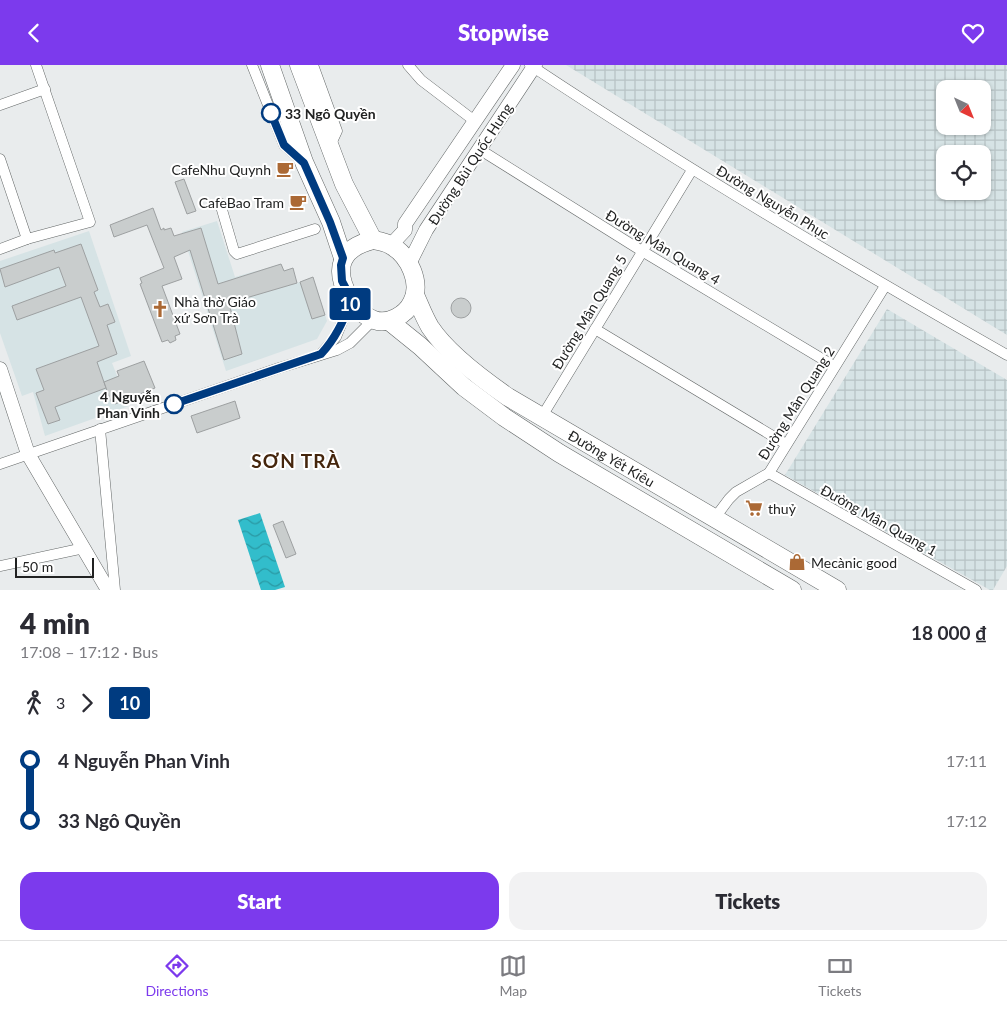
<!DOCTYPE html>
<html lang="en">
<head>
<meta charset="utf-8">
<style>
	body { margin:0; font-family:Lato,sans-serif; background:#f2f2f3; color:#2b2b33; height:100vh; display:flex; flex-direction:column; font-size:19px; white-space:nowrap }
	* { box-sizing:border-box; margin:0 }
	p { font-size:16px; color:#7c7c81 }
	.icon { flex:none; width:28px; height:28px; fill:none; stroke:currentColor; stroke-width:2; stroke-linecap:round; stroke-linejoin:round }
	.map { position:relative; height:525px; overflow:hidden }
	.side { display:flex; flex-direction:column; background:#fff; flex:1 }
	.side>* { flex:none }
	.badge { padding:0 10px; border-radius:4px; font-size:18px; line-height:32px }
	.needle { width:32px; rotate:137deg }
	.buttons { position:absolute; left:936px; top:15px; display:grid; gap:10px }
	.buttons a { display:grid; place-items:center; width:55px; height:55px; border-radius:10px; background:#fff; box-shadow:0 1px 4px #0004; font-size:25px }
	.scale { position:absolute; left:15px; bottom:12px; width:79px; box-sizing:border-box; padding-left:5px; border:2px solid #212222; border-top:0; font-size:14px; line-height:18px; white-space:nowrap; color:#212222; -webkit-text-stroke:4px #fff; paint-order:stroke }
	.map>.badge { position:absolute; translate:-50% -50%; box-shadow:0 0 0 2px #fff }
	.legs { display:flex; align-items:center; gap:8px; height:55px; padding:0 20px; font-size:16px }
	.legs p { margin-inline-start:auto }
	.summary { display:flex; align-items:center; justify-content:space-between; height:85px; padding:0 20px }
	h1 { font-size:28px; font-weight:800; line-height:38px }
	.button { display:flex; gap:10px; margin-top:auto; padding:10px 20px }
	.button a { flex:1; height:58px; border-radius:15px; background:#7c3aed; color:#fff; font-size:20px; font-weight:800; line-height:58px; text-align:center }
	.button a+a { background:#f2f2f3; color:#2b2b33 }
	ul { padding:0 20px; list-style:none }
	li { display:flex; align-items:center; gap:18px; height:60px; font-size:19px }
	li i { display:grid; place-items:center; width:8px; height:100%; margin:0 6px; background:currentColor }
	li i::after { content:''; width:12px; height:12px; margin:-6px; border:4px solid; border-radius:50%; background:#fff }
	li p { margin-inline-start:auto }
	li:first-child i { background:linear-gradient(#0000 50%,currentColor 0) }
	li:last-child i { background:linear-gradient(currentColor 50%,#0000 0) }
	header { display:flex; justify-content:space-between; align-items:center; height:65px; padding:0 20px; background:#7c3aed; color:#fff; font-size:22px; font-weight:800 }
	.dock { display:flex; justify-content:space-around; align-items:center; height:70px; border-top:1px solid #e1e1e2; background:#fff; font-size:14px; color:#7c7c81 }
	.dock a { display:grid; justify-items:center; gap:2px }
	.dock .current { color:#7c3aed }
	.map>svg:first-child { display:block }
</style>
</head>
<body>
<header><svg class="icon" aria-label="back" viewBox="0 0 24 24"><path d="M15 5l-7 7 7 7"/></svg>Stopwise<svg class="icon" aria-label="heart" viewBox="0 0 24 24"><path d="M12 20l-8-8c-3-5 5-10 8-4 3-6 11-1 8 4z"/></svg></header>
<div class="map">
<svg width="1007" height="525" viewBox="0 0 1007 525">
	<defs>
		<pattern id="industrial-grid" width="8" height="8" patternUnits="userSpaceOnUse" patternTransform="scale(1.25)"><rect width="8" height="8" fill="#d6e3e5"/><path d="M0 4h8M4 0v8" fill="none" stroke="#b7c2c4"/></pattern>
		<pattern id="water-waves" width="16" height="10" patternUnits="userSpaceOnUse" patternTransform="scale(1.25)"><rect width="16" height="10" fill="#32bdcb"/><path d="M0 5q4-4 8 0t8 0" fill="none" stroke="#2a99a4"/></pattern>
	</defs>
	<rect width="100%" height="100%" fill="#e9eced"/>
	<g fill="#d6e3e5">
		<path d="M217,156L235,212L281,199L284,206L293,203L297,218L313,212L327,256L317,274L226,306L182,167Z"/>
		<path d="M89,166L131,291L112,298L129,341L45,371L33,327L22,331L0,268V196Z"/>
	</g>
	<g fill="url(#industrial-grid)" fill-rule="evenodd">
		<path d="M566,0H1007V270ZM945,24H982V61H945ZM945,89H982V126H945Z"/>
		<path d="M887,244L1007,315V501L993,525H990L785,410Z"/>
	</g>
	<path fill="url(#water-waves)" d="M260,448L285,522L275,525H261L238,455Z"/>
	<g fill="#c9cdcd" stroke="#9da0a1">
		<path d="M184,114L196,146L187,149L175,117Z"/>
		<path d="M153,143L161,165L164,163V165L171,163L174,171L201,163L218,219L281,199L284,206L293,203L297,218L229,238L242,289L224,295L190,185L174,192L182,214L162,221L180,269L175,271L176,275L170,278L168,275L162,277L140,219L142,218L140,213L164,203L147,160L114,172L110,160Z"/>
		<path d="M81,179L98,225L94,227L100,242L108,239L115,257L107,260L117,289L97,297L106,323L55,342L60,355L48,359L36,328L44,325L36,304L99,281L81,232L17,255L12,241L66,221L59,202L5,222L0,204L54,185L55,188Z"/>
		<path d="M313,212L325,250L312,254L300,217Z"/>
		<circle cx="461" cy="243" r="10"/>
		<path d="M144,296L155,323L115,339L114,336L111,337L104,317L119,311L117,306Z"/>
		<path d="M235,336L240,353L197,368L191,351Z"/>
		<path d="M283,456L296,489L286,493L273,460Z"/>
	</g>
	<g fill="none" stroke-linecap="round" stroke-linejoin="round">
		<g stroke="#636767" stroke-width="11">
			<g id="street">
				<path d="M252,0L284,80L301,95"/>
				<path d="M313,0L337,66L330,81"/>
				<path d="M408,0L421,15L476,57"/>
				<path d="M530,0C685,103 845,198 1007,290"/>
				<path d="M0,40L45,24"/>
				<path d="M479,84L642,186L834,301"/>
				<path d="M0,94L27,174"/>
				<path d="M220,138L234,186L237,189L315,164"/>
				<path d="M0,184L27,174L90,157L36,0"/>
				<path d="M595,264L786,379"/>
				<path d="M321,289L336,272L351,235"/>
				<path d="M541,353L692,105"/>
				<path d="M100,364L115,525"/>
				<path d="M0,399L279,303L337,285L350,278L373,255"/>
				<path d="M769,408L976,525"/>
				<path d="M714,454L729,434L736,427L769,408L885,221"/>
				<path d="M0,501L84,483"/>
			</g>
		</g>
		<g stroke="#636767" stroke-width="15">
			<g id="secondary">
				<path d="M391,180L405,165V159L513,0"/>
				<path d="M409,199L426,165L535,0"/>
				<path d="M0,304L28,389L108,525"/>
			</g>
		</g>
		<g stroke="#636767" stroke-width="19">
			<g id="highway">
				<path d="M270,0L304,97L331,157L343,193"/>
				<path d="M299,0L344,119L373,175"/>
				<path d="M373,175C379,176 386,177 392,181C409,191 422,218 412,237C406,250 388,260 374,255C363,251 355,241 349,232C333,203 341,183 373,175Z"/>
				<path id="s1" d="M415,230C420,241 424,252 430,262C447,288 482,314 508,332L837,525"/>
				<path d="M389,256L420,281L464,322L504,352L559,388L792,525"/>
			</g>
		</g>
		<use href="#street" stroke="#fff" stroke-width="10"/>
		<use href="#secondary" stroke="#fff" stroke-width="14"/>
		<use href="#highway" stroke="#fff" stroke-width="18"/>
	</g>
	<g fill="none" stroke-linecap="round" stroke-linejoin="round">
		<g stroke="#fff" stroke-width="11">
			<path id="line-1" d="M174,339L321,289C336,273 343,256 352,235L342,216L341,200L343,193L330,157L304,98L284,80L271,48"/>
		</g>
		<use href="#line-1" stroke="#003b80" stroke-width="8"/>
	</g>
	<defs>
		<g id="cafe-bare" transform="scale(1.35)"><path d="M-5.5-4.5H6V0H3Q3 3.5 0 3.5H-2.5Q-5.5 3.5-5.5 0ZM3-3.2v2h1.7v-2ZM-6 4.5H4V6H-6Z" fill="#ab6935" stroke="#fff" stroke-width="2.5" paint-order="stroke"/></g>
		<g id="church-bare" transform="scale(1.35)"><path d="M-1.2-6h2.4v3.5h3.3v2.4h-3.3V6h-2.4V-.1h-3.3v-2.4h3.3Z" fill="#ab6935" stroke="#fff" stroke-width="2.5" paint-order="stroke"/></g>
		<g id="supermarket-bare" transform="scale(1.35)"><path d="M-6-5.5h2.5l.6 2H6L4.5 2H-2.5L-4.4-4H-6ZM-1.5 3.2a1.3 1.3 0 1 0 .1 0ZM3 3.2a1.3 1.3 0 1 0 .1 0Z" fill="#ab6935" stroke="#fff" stroke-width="2.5" paint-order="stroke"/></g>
		<g id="shop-bare" transform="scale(1.35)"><path d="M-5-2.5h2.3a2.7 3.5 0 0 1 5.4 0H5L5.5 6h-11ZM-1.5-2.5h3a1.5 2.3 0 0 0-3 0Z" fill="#ab6935" stroke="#fff" stroke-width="2.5" paint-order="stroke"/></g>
	</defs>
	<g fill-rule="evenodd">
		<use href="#cafe-bare" x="285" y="104"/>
		<use href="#cafe-bare" x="298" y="137"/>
		<use href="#church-bare" x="160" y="244"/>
		<use href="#supermarket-bare" x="754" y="443"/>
		<use href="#shop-bare" x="797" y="497"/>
	</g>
	<g fill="#fff" stroke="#003b80" stroke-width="2.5">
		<circle cx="271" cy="48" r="9"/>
		<circle cx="174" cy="339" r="9"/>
	</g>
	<g text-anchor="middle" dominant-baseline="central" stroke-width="4" stroke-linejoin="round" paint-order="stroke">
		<g font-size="14" font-weight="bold" fill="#212222" stroke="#fff" text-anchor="start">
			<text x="285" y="48">33 Ngô Quyền</text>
			<text x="160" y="331" text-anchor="end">4 Nguyễn<tspan x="160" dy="16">Phan Vinh</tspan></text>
		</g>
		<g font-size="14" fill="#212222" stroke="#fff">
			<text transform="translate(470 99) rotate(-57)">Đường Bùi Quốc Hưng</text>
			<text transform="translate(773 137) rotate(31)">Đường Nguyễn Phục</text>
			<text transform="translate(663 182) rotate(31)">Đường Mân Quang 4</text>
			<text transform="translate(589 247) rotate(-59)">Đường Mân Quang 5</text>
			<text transform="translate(796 338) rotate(-58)">Đường Mân Quang 2</text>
			<text stroke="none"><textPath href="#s1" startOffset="261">Đường Yết Kiêu</textPath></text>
			<text transform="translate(879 455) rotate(29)">Đường Mân Quang 1</text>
		</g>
		<g font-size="14" fill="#212222" stroke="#fff" text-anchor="start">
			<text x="271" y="104" text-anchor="end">CafeNhu Quynh</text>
			<text x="284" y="137" text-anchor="end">CafeBao Tram</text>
			<text x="174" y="236">Nhà thờ Giáo<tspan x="174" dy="16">xứ Sơn Trà</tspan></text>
			<text x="768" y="443">thuỷ</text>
			<text x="811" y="497">Mecànic good</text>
		</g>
		<g font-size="19" font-weight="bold" letter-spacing="1" fill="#45260d" stroke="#fff">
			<text x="296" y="395">SƠN TRÀ</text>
		</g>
	</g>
</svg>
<div class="buttons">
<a><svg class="needle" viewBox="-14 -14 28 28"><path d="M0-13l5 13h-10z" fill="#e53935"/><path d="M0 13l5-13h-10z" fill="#7c7c81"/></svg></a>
<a><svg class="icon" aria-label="locate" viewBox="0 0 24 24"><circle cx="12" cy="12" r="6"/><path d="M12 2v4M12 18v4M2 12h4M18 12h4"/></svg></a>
</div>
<div class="scale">50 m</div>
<b class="badge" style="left:350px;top:239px;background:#003b80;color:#fff">10</b>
</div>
<section class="side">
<div class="summary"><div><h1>4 min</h1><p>17:08 – 17:12 · Bus</p></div><b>18 000 ₫</b></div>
<div class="legs"><svg class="icon" aria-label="walk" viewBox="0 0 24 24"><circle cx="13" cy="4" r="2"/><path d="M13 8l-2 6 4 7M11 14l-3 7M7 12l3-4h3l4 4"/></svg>3<svg class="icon" aria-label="forward" viewBox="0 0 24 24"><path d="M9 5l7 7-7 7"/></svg><b class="badge" style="background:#003b80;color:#fff">10</b></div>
<ul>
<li><i style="color:#003b80"></i><b>4 Nguyễn Phan Vinh</b><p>17:11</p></li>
<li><i style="color:#003b80"></i><b>33 Ngô Quyền</b><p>17:12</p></li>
</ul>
<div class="button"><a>Start</a><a>Tickets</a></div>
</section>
<nav class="dock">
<a class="current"><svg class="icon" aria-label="directions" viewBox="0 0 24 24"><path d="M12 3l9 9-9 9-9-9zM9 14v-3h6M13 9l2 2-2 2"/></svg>Directions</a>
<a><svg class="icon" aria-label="map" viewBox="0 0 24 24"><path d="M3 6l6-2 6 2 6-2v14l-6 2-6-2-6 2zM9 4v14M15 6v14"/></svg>Map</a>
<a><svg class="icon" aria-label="tickets" viewBox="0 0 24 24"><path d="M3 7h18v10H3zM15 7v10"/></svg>Tickets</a>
</nav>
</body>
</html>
